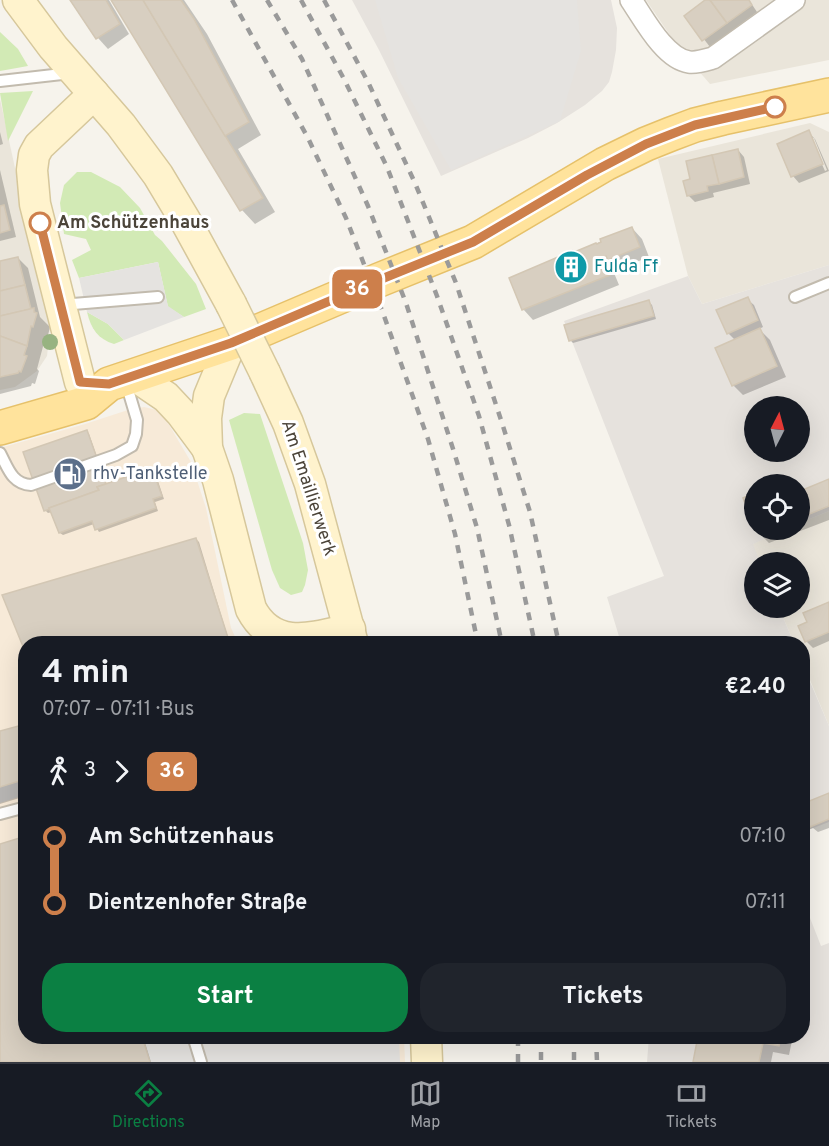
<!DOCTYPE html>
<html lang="en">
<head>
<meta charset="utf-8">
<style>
	body { margin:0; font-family:Overpass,sans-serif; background:#20242c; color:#f1f3f6; height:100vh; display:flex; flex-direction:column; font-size:22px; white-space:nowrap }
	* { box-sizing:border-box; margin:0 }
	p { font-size:20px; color:#9ea1a6 }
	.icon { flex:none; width:33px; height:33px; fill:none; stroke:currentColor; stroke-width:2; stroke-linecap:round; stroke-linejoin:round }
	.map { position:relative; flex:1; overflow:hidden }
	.side { position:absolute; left:18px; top:636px; width:792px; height:408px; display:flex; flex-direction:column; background:#171b24; border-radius:24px; box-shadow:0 6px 24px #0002 }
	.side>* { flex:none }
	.badge { padding:0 12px; border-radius:9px; font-size:21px; line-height:39px }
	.needle { width:39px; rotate:6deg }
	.buttons { position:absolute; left:744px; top:396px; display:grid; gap:12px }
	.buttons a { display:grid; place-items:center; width:66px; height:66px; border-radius:50%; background:#171b24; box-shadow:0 6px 24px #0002; font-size:30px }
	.map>.badge { position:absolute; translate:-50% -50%; box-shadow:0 0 0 3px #fff }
	.legs { display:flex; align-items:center; gap:9px; height:66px; padding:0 24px; font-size:20px }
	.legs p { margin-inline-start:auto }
	.head { display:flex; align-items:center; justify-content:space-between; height:102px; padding:0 24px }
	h1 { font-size:33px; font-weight:700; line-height:45px }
	.primary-button { display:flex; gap:12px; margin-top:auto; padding:12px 24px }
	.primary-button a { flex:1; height:69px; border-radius:24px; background:#0b8043; color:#fff; font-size:24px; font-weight:700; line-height:69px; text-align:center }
	.primary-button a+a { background:#20242c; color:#f1f3f6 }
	ul { padding:0 24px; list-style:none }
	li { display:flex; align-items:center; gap:21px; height:66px; font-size:22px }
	li i { display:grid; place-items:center; width:9px; height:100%; margin:0 8px; background:currentColor }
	li i::after { content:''; width:15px; height:15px; margin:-8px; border:4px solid; border-radius:50%; background:#171b24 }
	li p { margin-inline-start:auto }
	li:first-child i { background:linear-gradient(#0000 50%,currentColor 0) }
	li:last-child i { background:linear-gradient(currentColor 50%,#0000 0) }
	.tabs { display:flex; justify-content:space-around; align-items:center; height:84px; border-top:2px solid #363941; background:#171b24; font-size:16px; color:#9ea1a6 }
	.tabs a { display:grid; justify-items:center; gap:3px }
	.tabs .selected { color:#0b8043 }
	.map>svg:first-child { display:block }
</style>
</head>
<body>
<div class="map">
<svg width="829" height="1062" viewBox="0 0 829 1062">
	<rect width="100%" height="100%" fill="#f6f3ec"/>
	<g fill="#eae5da">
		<path d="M646,0H829V60L710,84L678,47Z"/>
		<path d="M0,99L50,329L47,356L37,371L15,387L0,390Z"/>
		<path d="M810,123L829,132V265L702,304L688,276L658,159Z"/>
		<path d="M829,511V726L803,663L802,644L794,643L779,608H800V562H760L752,544L785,530H800V523Z"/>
	</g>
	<path fill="#f7ead8" d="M144,407L157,410L165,418L191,462L206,508L231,628L238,643L26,644V1036L404,1037L405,1062H0V448L85,424L128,410Z"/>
	<g fill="#e6e2dd" fill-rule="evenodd">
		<path d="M352,0H611L617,28L616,50L612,72L609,82L602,91L585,105L557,123L528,138L441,176L379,50Z"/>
		<path d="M829,265V511L800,523V484H754V530H785L753,544L760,562H754V608H779L794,643H621L607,597L664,576L564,321L688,276L702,304ZM754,406H800V452H754Z"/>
		<path d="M802,663L829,726V822L803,832Z"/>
		<path d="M803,900L821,946L829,943V1062H647L649,1037L802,1036Z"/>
	</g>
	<g fill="#d2eab5">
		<path d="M0,32L18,49L28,66L0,71Z"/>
		<path d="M33,91L8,141L0,93Z"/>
		<path d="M77,172H91L120,187L140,208L155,235L162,241L196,284L206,309L184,317L168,307L158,262L79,278L72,260L91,250L86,239L64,234L60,203L64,185Z"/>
		<path d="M87,312L108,324L124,340L114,344C98,339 91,329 87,312Z"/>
		<path d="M244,413L260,414L303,543L308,570L305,585L302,592L291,595L280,588L272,570L229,420Z"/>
	</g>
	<g fill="#e5e3e0">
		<path d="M375,0H577L581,51L560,121L451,170L398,78Z"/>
		<path d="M158,262L168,306L184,317L124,340L108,324L87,312L79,278Z"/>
		<path d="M25,779V795L0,803V787Z"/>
		<path d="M142,1037H399L400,1062H150Z"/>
	</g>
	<g fill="#0003" fill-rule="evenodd">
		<path d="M72,0H109L129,34L108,49L98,38Z"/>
		<path d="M113,0H184L207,34L261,135L238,149L275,212L255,224L242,210Z"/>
		<path d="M708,0H749L757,12L710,47L686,16Z"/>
		<path d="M0,132L3,144L0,145Z"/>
		<path d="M808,132L815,139L829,171L799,183L793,176ZM810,138H814L827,170L825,171Z"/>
		<path d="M738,150L744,157L750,184L713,193L714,197L695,202L688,195Z"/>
		<path d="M0,170L16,237L0,241Z"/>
		<path d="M632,228L642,239L649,257L619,269L616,266L612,268L619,285L533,320L523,309L572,254Z"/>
		<path d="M18,258L28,268L40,317L50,327L47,339H45L37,369L39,371L35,384L32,383L31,386L0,394V263Z"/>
		<path d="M747,299L754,305L763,327L759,329L770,340L786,377L743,395L733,385L736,341L728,333Z"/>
		<path d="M649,302L652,305L656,319L573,343L570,340Z"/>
		<path d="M87,431L89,434L107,485L152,469L155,472L164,499L155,502L158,511L99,532L94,524L63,535L60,533L52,512L48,513L45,510Z"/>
		<path d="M829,481V520L769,543L759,533L757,530H800V492Z"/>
		<path d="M196,539L199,542L230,644H26L4,596Z"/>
		<path d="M829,603V641L813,648L806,641L809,623Z"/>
		<path d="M26,725V796L0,804V733Z"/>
		<path d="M829,794V828L818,832L813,828L806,831L802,828V806Z"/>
		<path d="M0,845L26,1036H143L151,1062H0Z"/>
		<path d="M700,1036H793L789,1055L773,1052L771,1062H694Z"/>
	</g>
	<g fill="#d8cfc1" stroke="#d3c7b4" stroke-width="1.5">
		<path d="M70,0H106L120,24L96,39Z"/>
		<path d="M111,0H143L263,198L240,211Z"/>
		<path d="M143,0H181L194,19L249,122L225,136Z"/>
		<path d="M705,0H710L727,23L702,41L684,16Z"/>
		<path d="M710,0H749L752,5L727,23Z"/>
		<path d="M809,130L823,164L791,177L777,144Z"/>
		<path d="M738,149L744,177L719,184L712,155Z"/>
		<path d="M712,155L719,184L707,186L708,191L687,196L683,181L690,179L686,161Z"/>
		<path d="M4,205L10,230L0,233V206Z"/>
		<path d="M632,227L640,247L608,260L606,256L603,258L610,275L522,310L509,278L572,251V253L596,243L597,244L601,242L600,239Z"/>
		<path d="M18,257L25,285L0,291V261Z"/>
		<path d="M25,285L31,309L0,316V291Z"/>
		<path d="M748,297L758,320L727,334L716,310Z"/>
		<path d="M649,300L654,316L569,341L564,325Z"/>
		<path d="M34,308V312L37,313L33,327L31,326L27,346L0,336V316Z"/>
		<path d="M760,328L777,366L732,386L715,348Z"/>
		<path d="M0,336L27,346L24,355L27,356L21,372L19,371L18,373L0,377Z"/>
		<path d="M87,430L106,484L97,487L99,490L49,508L50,509L44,511L23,452Z"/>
		<path d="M152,468L162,496L153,499L156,508L95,530L92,521L59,533L49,508L99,490L97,487Z"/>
		<path d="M829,479V506L800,518V491Z"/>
		<path d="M754,493V527L743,498Z"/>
		<path d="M196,538L230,644H26V654L2,595Z"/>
		<path d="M829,602V632L805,642L798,626L807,622L803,613Z"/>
		<path d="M26,724V779L0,787V731Z"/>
		<path d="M829,793V819L810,827L808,821L802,823V804Z"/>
		<path d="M26,836V1036H142L150,1062H0V844Z"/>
		<path d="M698,1036H781L779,1046L763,1043L759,1062H693Z"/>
	</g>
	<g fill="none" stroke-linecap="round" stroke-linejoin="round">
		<g stroke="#c2bbae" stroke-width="14">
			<g id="service">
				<path d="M0,81L71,73"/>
				<path d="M795,297L829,283"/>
				<path d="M61,305L158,297"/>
				<path d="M0,453C8,468 12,484 31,485L116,455L132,446L136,434L137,420L126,383"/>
				<path d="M0,814L26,807"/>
				<path d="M193,1036L201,1062"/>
			</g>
		</g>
		<g stroke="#c2bbae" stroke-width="24">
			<path id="minor" d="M631,0C644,19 665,59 689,62C697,63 706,60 713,58L794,0"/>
		</g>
		<g stroke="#d6c79b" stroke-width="33">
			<g id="secondary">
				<path d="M18,0L53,47L121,125L158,175L185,220L231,304"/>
				<path d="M231,343L209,396L206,418L207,448L218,480L251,609C273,651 312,638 350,629"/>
				<path d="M265,373L288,423L310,484L353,644"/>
				<path d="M135,376L166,397L181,413L207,448"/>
				<path d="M80,382L35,204L32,170L34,155L39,146L94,94"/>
				<path d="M426,1036L427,1062"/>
			</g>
		</g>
		<g stroke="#e6c16a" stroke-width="36">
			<path id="primary" d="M0,428L86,403L109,384L231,343L379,280L473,242L605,164L646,144L671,134L695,125L723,118L829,95"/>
		</g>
		<use href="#service" stroke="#fff" stroke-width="10"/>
		<use href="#minor" stroke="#fff" stroke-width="21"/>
		<use href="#secondary" stroke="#fff3cd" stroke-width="30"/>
		<use href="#primary" stroke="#ffe39c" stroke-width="33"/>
		<g stroke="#9a9a9a" stroke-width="4.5" stroke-dasharray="8 8" stroke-linecap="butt">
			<path d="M232,0L308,138L346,218L383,313L428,439L455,534L478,644"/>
			<path d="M267,0L302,59L368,206L406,303L454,452L477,528L502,644"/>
			<path d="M301,0L344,79L387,167L437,296L479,416L509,525L535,644"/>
			<path d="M324,0L368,82L415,183L456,283L502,423L530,512L559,644"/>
			<path d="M541,1036V1062"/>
			<path d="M574,1036V1062"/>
			<path d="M596,1036L597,1062"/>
			<path d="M518,1062V1036"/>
		</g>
		<g stroke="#d6c79b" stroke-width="33" stroke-linecap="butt">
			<path id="secondary-bridge" d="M231,304L265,373"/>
		</g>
		<use href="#secondary-bridge" stroke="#fff3cd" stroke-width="30"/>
	</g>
	<circle fill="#97b381" cx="50" cy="342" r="8"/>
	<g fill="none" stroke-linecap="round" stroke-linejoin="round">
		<g stroke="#fff" stroke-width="14">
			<path id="line-1" d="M40,223L80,382L109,384L231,343L379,280L473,242L587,175L646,144L695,125L775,107"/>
		</g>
		<use href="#line-1" stroke="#cd7f4b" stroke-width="9"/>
	</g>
	<defs>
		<g id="building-disc" transform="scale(1.725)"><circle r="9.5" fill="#0f9aa8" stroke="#fff"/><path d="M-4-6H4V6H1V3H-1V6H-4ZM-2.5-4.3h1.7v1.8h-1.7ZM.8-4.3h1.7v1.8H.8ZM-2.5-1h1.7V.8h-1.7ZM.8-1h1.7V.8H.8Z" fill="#fff"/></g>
		<g id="fuel-disc" transform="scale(1.725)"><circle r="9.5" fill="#5c6f8a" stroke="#fff"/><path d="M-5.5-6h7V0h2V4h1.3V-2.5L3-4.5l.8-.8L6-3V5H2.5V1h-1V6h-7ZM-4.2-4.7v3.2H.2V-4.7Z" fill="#fff"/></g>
	</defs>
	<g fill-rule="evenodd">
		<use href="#building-disc" x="571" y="267"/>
		<use href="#fuel-disc" x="70" y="474"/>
	</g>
	<g fill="#fff" stroke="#cd7f4b" stroke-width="3">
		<circle cx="775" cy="107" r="10"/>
		<circle cx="40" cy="223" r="10"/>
	</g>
	<g text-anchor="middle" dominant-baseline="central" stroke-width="6" stroke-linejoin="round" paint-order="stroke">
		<g font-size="18" font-weight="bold" fill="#4b4439" stroke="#fff" text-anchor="start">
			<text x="57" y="223">Am Schützenhaus</text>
		</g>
		<g font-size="18" fill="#0d838f" stroke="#fff" text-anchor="start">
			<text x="594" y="267">Fulda Ff</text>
		</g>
		<g font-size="18" fill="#4e5e75" stroke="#fff" text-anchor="start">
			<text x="93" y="474">rhv-Tankstelle</text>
		</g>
		<g font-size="18" fill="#4b4439" stroke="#fff">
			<text transform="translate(308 488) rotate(72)">Am Emaillierwerk</text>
		</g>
	</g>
</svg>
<div class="buttons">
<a><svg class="needle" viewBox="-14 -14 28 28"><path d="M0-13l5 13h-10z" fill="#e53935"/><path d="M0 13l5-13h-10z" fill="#9ea1a6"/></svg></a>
<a><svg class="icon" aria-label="locate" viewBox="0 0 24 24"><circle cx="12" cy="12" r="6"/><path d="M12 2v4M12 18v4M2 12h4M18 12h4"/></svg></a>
<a><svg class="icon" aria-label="layers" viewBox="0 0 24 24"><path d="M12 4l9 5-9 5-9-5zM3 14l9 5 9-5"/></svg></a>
</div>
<b class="badge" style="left:357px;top:289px;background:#cd7f4b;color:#fff">36</b>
<section class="side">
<div class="head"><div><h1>4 min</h1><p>07:07 – 07:11 · Bus</p></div><b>€2.40</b></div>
<div class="legs"><svg class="icon" aria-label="walk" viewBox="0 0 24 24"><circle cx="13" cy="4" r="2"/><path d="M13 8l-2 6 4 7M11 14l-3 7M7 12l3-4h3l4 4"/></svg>3<svg class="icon" aria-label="forward" viewBox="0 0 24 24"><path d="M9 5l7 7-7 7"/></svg><b class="badge" style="background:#cd7f4b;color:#fff">36</b></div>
<ul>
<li><i style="color:#cd7f4b"></i><b>Am Schützenhaus</b><p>07:10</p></li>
<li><i style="color:#cd7f4b"></i><b>Dientzenhofer Straße</b><p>07:11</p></li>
</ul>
<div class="primary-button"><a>Start</a><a>Tickets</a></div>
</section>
</div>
<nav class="tabs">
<a class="selected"><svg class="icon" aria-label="directions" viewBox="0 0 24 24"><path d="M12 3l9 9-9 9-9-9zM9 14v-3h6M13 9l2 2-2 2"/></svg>Directions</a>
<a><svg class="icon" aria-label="map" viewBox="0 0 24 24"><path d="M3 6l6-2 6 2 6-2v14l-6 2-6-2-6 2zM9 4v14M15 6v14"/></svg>Map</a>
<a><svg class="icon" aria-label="tickets" viewBox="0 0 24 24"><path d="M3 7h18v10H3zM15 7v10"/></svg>Tickets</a>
</nav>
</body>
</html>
